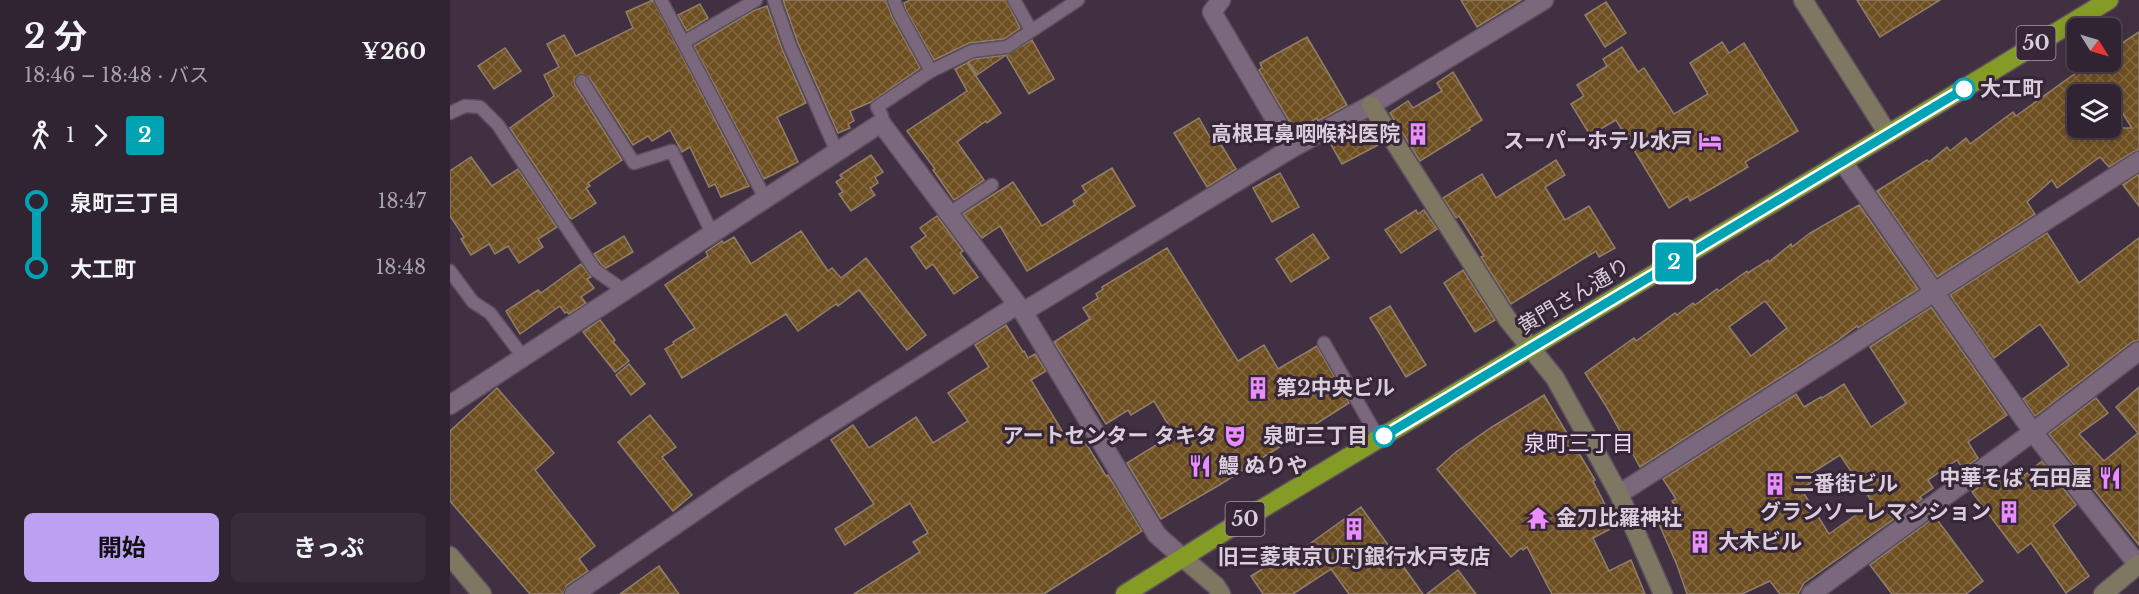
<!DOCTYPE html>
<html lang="ja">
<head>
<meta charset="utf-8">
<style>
	body { margin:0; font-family:"Libre Baskerville","Noto Sans JP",serif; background:#392c3a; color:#f1f3f6; height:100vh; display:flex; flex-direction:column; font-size:22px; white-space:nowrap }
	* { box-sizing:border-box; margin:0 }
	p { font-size:20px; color:#a8a4ac }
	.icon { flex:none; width:33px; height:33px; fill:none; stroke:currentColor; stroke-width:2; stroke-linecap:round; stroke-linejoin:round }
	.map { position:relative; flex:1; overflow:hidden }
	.panel { display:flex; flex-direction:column; background:#312432; width:450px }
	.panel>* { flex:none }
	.badge { padding:0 12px; border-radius:4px; font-size:21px; line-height:39px }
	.needle { width:39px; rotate:127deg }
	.controls { position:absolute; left:1617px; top:18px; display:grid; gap:12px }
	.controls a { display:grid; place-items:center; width:54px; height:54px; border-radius:9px; background:#312432; box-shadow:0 3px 9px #0003,0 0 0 2px #4c414d; font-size:30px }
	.map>.badge { position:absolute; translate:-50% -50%; box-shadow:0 0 0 3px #fff }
	.legs { display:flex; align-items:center; gap:9px; height:66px; padding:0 24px; font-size:20px }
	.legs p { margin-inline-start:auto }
	.overview { display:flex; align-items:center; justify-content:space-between; height:102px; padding:0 24px }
	h1 { font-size:33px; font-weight:700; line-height:45px }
	.cta { display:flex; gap:12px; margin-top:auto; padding:12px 24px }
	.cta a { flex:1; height:69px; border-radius:9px; background:#bca0f2; color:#111; font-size:24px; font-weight:700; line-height:69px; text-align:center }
	.cta a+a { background:#392c3a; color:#f1f3f6 }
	ul { padding:0 24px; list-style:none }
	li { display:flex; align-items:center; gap:21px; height:66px; font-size:22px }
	li i { display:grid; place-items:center; width:9px; height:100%; margin:0 8px; background:currentColor }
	li i::after { content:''; width:15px; height:15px; margin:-8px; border:4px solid; border-radius:50%; background:#312432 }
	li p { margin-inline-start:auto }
	li:first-child i { background:linear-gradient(#0000 50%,currentColor 0) }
	li:last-child i { background:linear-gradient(currentColor 50%,#0000 0) }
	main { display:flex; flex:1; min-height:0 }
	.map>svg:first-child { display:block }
</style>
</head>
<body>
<main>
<section class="panel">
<div class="overview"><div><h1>2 分</h1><p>18:46 – 18:48 · バス</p></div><b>¥260</b></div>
<div class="legs"><svg class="icon" aria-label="walk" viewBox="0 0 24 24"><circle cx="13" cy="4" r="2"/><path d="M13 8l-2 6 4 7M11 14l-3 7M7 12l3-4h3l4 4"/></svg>1<svg class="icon" aria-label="forward" viewBox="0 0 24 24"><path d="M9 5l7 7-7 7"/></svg><b class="badge" style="background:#00a3b4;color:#fff">2</b></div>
<ul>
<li><i style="color:#00a3b4"></i><b>泉町三丁目</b><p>18:47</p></li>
<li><i style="color:#00a3b4"></i><b>大工町</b><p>18:48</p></li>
</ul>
<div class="cta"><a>開始</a><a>きっぷ</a></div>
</section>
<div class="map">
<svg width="1689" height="594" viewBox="0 0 1689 594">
	<defs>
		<pattern id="building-cross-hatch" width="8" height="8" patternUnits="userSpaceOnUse" patternTransform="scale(1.5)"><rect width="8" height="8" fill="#6e4f21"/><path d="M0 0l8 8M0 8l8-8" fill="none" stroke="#826741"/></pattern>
	</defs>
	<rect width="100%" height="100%" fill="#413042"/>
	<g fill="url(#building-cross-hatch)" stroke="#917f69" stroke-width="1.5" fill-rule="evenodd">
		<path d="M203,0L299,186L271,197L265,184L259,187L240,147L232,152L220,130L202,141L198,136L183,145L139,77L131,73L124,78L125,85L172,160L138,183L140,186L136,188L146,203L122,219L120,218L60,128L104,96L94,75L109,67L97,44L114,35L126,56L183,28L176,12Z"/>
		<path d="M333,0H436L442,17L470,68L421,102L400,111L404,121L398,124L400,128L388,133L348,43Z"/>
		<path d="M460,0H556L570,28L554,39L519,43L484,60L456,10L454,3Z"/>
		<path d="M1011,0H1071L1027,27Z"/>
		<path d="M1407,0H1490L1430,37Z"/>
		<path d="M1156,2L1176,33L1155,47L1135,15Z"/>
		<path d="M250,4L258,18L237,31L228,15Z"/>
		<path d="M317,6L332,49L356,103L327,117L348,162L314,179L244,46L303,11Z"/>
		<path d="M1689,32V150L1683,152L1659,167L1650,157L1607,188L1602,180L1577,202L1585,214L1487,277L1427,191L1477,160L1479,162L1497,147L1500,151L1516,138L1520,144L1563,112L1566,116L1637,65L1645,62H1660V51ZM1628,94H1660L1682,128H1628Z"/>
		<path d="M857,37L897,105L868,121L867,118L845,131L809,70L812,68L810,63Z"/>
		<path d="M582,40L604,79L579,94L556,55Z"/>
		<path d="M1272,42L1279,53L1294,43L1348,131L1295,162L1298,167L1266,186L1240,201L1238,196L1219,208L1166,120L1140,135L1121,104L1134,96L1127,85L1157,66L1153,59L1172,47L1188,72L1194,68L1224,114L1258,94L1240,63Z"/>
		<path d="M55,48L71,71L44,89L28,66Z"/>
		<path d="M556,55L527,75L518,62L524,59Z"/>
		<path d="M517,63L551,113L537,123L536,121L507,142L534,180L504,200L483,170L485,169L457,131L517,91L505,69Z"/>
		<path d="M1003,72L1032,120L1019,128L1020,130L970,161L940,113L958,101L963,108L992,91L987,83Z"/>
		<path d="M749,118L762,141L767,138L786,169L757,187L724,133Z"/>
		<path d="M915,121L919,122L932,143L892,164L879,141Z"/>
		<path d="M421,155L433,172L425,177L428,183L420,188L425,195L401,211L389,194L393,192L386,182L392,178L390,175Z"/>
		<path d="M21,157L42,186L68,169L107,227L88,239L93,247L69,263L58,246L45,254L39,244L21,255L11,239L14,237L0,216V171Z"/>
		<path d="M1106,160L1115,175L1095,187L1115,220L1139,206L1165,248L1149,257L1146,251L1061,304L1031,257L1034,256L1009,216L1006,218L993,198L1032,174L1046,198Z"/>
		<path d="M662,168L685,206L577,271L550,226L532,238L513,214L563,182L592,226L625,205L623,201L636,192L632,186Z"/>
		<path d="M830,173L849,207L822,222L803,188Z"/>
		<path d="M1689,174V206L1673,185Z"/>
		<path d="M1409,205L1468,289L1408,328L1407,326L1387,341L1190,467L1156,406L1135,373L1184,338L1186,341L1225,313L1227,315L1243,303L1245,305L1267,289L1269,291L1297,271L1298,273L1318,260L1319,262L1341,244L1342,247L1360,233ZM1315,301L1337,328L1301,356L1279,327Z"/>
		<path d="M966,210L968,214L974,210L987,229L951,253L935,230Z"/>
		<path d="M487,216L513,251L510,253L528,277L504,294L483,264L476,269L461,247L476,236L470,228Z"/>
		<path d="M351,231L378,271L382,268L391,278L416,258L476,335L457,350L409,290L388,306L386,304L348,331L336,314L232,378L215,349L224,344L223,342L245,328L215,285L258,256L256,252L272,241L274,243L284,237L301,264Z"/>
		<path d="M1597,233L1629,283L1689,238V340L1682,342L1585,416L1573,399L1619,365L1590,324L1544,358L1500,295Z"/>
		<path d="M863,234L879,258L841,282L826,259Z"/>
		<path d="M174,236L183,252L156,268L151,264L144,254Z"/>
		<path d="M717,248L788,361L814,345L828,369L867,346L899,403L771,484L711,519L677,463L724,434L704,401L681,415L678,410L656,424L604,342L640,319L633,308L648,298L646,294L653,289L652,287Z"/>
		<path d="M131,264L141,277L137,279L144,288L131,297L136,303L119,314L117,312L115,313L110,306L70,334L56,311L88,290L91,293Z"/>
		<path d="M1013,270L1045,320L1025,332L994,283Z"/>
		<path d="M940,306L976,365L956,377L920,318Z"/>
		<path d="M1481,307L1557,415L1518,442L1528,458L1513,469L1507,460L1478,480L1483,488L1470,497L1472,499L1354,583L1348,594H1330L1320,581L1292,594H1237L1227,565L1205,515L1225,506L1222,501L1226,499L1213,479L1346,394L1354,407L1371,397L1372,398L1394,384L1421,427L1456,403L1420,347ZM1390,455L1423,503L1379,534L1351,489L1362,482L1357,476Z"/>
		<path d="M150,320L165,340L163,342L179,361L165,372L133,332Z"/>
		<path d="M556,325L573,352L574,351L578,358L585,354L596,371L581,380L620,444L632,437L656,476L658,475L692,531L594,594H404L470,552L463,542L478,533L460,503L395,545L385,529L424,504L381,440L403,425L419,448L466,417L483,443L518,421L498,393L539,367L525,345Z"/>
		<path d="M179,364L195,384L181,395L166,375Z"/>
		<path d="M1689,387V545L1599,434L1646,398L1658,413L1629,434L1654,461L1688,433L1666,407Z"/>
		<path d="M47,388L104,453L85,470L145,546L129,559L138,571L117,585L113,594H80L0,501V431Z"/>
		<path d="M1094,395L1145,480L1143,481L1166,526L1143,538L1159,571L1181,560L1195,594H1102L1077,547L1073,550L1071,548L1061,557L987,469L1006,452L1042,427Z"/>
		<path d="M200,415L226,447L212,457L242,495L223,511L168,442Z"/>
		<path d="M1592,461L1626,505L1603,525L1639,576L1616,593L1581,543L1568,553L1522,492L1550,471L1561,486Z"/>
		<path d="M911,507L973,594H899L881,569L843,594H813L801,576L844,549L847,553Z"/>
		<path d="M1485,517L1533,581L1516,594H1442L1420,565Z"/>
		<path d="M209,566L229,594H170Z"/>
		<path d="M1008,570L1026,594H977Z"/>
	</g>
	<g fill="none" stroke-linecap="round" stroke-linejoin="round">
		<g stroke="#5d4f5d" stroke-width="15">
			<g id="lane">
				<path d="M211,0L315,198"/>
				<path d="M324,0L340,46L387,152"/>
				<path d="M564,0L581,30"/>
				<path d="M234,42L306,0"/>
				<path d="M481,71L522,51L557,47L628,0"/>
				<path d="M132,81L184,163L222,151L262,233"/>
				<path d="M0,113L15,106L30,107L48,125L145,270L173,290"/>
				<path d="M431,123L432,116L427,107L481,71L449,13L444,0"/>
				<path d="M498,214L542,185"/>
				<path d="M0,271L23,302L40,313L74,358"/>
				<path d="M874,343L929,439"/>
			</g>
		</g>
		<g stroke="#5d4f5d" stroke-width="21">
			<g id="street">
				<path d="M771,0L762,12L842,148"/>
				<path d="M1392,161L1583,432L1688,565"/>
				<path d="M573,312L842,148L921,105L1094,0"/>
				<path d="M0,405L431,123L573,312L707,535L733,558"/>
				<path d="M1169,494L1689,161"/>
				<path d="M124,594L288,482L567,305"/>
				<path d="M1361,594L1583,432L1689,351"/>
			</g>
		</g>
		<g stroke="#5d4f5d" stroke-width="21">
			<g id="secondary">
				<path d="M1353,0L1438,134"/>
				<path d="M921,105L1058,320L1105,378L1169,494L1213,594"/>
				<path d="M0,556L32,594"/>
				<path d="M733,558L766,586L771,594"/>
				<path d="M1653,594L1689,564"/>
			</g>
		</g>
		<g stroke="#5d4f5d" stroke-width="21">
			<path id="highway" d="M675,594L788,523L1490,103L1659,0"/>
		</g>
		<use href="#lane" stroke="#7b687c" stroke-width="12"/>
		<use href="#street" stroke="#7b687c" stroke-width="18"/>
		<use href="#secondary" stroke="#7e7762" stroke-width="18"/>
		<use href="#highway" stroke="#849b26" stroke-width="18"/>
	</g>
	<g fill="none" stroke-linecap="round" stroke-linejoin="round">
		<g stroke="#fff" stroke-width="14">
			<path id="line-1" d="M934,436L1514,89"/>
		</g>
		<use href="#line-1" stroke="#00a3b4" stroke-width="9"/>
	</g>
	<defs>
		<g id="building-bare" transform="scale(1.8)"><path d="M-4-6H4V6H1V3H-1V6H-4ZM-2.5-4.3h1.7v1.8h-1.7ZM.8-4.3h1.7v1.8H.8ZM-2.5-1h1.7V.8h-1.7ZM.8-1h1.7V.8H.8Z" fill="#e98dfd" stroke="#372638" stroke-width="2.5" paint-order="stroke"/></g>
		<g id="hotel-bare" transform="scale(1.8)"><path d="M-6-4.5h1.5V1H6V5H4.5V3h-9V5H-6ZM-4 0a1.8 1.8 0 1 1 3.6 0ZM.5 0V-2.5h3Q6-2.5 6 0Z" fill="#e98dfd" stroke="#372638" stroke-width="2.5" paint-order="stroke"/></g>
		<g id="theatre-bare" transform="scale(1.8)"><path d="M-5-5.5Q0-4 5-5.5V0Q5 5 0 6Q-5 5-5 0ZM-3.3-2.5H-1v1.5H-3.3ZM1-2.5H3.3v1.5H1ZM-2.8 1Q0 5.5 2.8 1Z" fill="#e98dfd" stroke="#372638" stroke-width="2.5" paint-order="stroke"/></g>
		<g id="restaurant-bare" transform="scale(1.8)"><path d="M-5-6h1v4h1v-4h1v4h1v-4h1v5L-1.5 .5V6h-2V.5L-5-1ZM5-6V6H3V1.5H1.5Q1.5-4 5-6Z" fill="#e98dfd" stroke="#372638" stroke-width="2.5" paint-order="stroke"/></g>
		<g id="temple-bare" transform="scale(1.8)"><path d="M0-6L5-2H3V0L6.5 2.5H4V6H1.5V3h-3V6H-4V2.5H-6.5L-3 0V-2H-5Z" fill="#e98dfd" stroke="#372638" stroke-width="2.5" paint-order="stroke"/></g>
	</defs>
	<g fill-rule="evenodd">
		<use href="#building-bare" x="968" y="134"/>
		<use href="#hotel-bare" x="1260" y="141"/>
		<use href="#building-bare" x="808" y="388"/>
		<use href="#theatre-bare" x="785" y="436"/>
		<use href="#restaurant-bare" x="750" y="466"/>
		<use href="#restaurant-bare" x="1660" y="478"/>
		<use href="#building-bare" x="1325" y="484"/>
		<use href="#building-bare" x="1559" y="512"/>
		<use href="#temple-bare" x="1088" y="518"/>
		<use href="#building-bare" x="904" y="529"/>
		<use href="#building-bare" x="1250" y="542"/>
	</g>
	<g fill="#fff" stroke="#00a3b4" stroke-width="3">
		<circle cx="1514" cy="89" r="10"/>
		<circle cx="934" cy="436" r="10"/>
	</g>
	<g text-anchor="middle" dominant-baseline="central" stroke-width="6" stroke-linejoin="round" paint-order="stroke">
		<g fill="#372638" stroke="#a89ca9" stroke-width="1.5">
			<rect x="1566.5" y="26" width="39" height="34" rx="4.5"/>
			<rect x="775.5" y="502" width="39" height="34" rx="4.5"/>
		</g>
		<g font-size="20" font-weight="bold" fill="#d9ceda">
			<text x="1586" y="43">50</text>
			<text x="795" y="519">50</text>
		</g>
		<g font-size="21" font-weight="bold" fill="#d9ceda" stroke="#372638" text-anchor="start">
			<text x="1530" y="89">大工町</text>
			<text x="918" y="436" text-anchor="end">泉町三丁目</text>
		</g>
		<g font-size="21" font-weight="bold" fill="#d9ceda" stroke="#372638" text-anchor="end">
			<text x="950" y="134">高根耳鼻咽喉科医院</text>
			<text x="1242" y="141">スーパーホテル水戸</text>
			<text x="826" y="388" text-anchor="start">第2中央ビル</text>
			<text x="767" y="436">アートセンター タキタ</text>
			<text x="768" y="466" text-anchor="start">鰻 ぬりや</text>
			<text x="1642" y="478">中華そば 石田屋</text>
			<text x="1343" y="484" text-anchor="start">二番街ビル</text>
			<text x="1541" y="512">グランソーレマンション</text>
			<text x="1106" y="518" text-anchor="start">金刀比羅神社</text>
			<text x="1268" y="542" text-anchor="start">大木ビル</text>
			<text x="904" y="557" text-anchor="middle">旧三菱東京UFJ銀行水戸支店</text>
		</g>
		<g font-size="21" fill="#d9ceda" stroke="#372638">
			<text transform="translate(1124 296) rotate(-31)">黄門さん通り</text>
		</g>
		<g font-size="22" fill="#f2dbf2" stroke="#372638">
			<text x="1129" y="443">泉町三丁目</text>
		</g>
	</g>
</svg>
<div class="controls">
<a><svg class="needle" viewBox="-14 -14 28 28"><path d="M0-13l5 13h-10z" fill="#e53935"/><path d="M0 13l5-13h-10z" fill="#a8a4ac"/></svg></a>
<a><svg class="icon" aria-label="layers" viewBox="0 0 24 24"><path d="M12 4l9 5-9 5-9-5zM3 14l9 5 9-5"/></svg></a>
</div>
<b class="badge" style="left:1224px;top:262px;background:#00a3b4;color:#fff">2</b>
</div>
</main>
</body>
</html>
